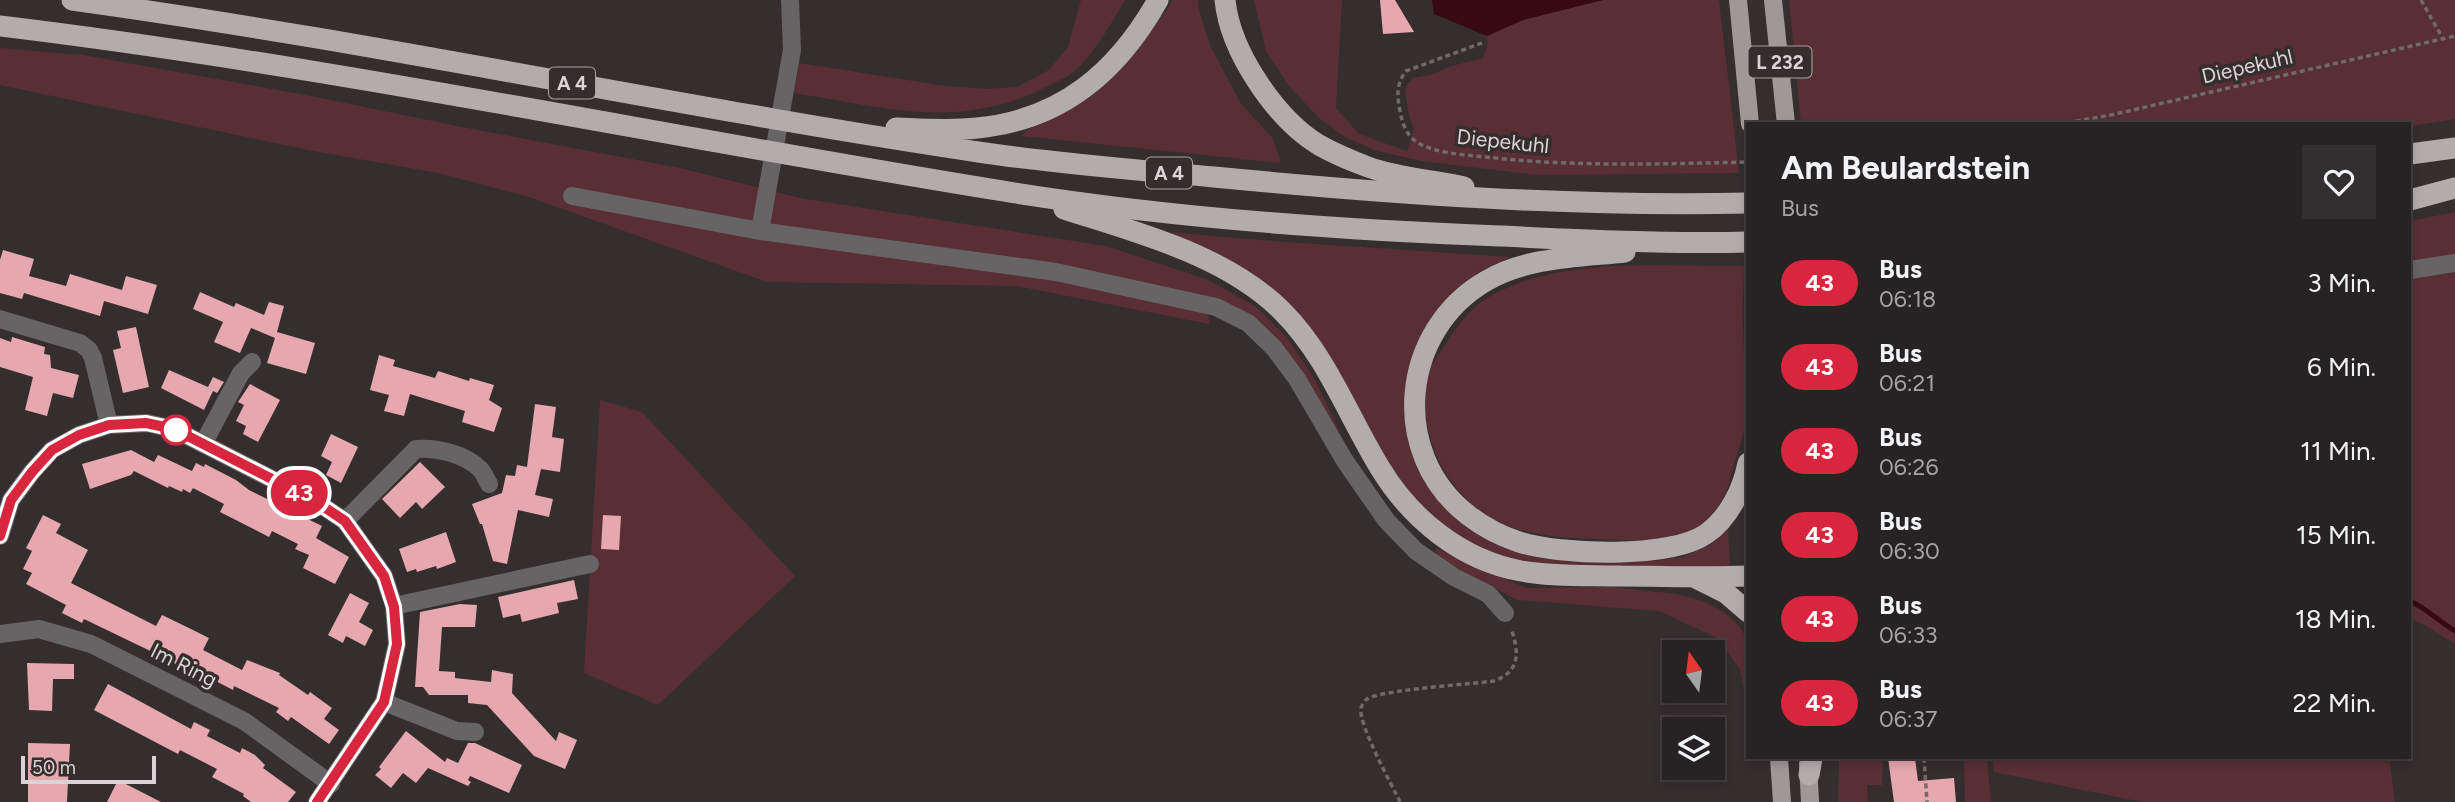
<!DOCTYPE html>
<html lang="de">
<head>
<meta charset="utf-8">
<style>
	body { margin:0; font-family:Figtree,sans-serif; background:#332f30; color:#f1f3f6; height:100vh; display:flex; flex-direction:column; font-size:26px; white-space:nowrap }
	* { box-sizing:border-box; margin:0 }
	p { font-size:23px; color:#a4a4a6 }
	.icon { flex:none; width:38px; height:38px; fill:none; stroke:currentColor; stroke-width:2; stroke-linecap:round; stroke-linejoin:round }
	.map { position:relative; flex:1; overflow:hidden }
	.sheet { position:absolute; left:1746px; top:122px; width:665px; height:637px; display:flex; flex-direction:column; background:#272223; border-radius:0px; box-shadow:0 4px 10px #0003,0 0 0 2px #433f41 }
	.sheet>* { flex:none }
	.badge { padding:0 14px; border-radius:23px; font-size:24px; line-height:46px }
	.needle { width:46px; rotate:346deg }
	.buttons { position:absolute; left:1662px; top:640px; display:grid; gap:14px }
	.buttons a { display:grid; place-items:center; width:63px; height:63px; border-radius:0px; background:#272223; box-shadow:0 4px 10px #0003,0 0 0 2px #433f41; font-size:35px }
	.scale { position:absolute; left:21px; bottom:18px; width:135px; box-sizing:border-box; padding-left:7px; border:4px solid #d9d5d6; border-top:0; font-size:19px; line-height:24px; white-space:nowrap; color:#d9d5d6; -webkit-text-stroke:5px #342e2f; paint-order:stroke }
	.map>.badge { position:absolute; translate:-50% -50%; box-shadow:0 0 0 4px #fff }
	.round { display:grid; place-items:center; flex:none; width:74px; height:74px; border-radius:0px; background:#332f30 }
	.summary { display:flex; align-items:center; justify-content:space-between; height:119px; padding:0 35px }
	h1 { font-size:33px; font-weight:700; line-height:52px }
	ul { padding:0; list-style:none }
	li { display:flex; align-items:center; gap:21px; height:84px; padding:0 35px }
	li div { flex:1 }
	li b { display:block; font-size:26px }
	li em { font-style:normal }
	li .badge { min-width:77px; font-weight:700; text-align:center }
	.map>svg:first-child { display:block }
</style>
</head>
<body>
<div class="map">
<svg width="2455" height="802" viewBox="0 0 2455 802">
	<rect width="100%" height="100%" fill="#342e2f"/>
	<g fill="#5a2e35">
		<path d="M1081,0H1125C1112,22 1098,47 1080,66C1072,76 1055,82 1044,88C957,131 884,107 794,93L799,63L939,85L985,89L1017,87L1049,70L1068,47Z"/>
		<path d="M1172,0H1198V7L1210,45L1241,104L1273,138L1281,163L1021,136C1027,126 1073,108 1087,99C1113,82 1132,57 1150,31C1158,20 1167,13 1172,0Z"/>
		<path d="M1254,0H1342L1336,108L1359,134L1407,151L1414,129L1410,120L1405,92L1408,84L1413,78L1431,75L1448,67L1483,58L1488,42L1484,35L1487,36L1523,20L1603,0H1719L1739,173L1537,175L1422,161L1377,151L1345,137L1319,118L1289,86L1266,51Z"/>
		<path d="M1789,0H2455V119L2410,126V124H1801Z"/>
		<path d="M0,48L83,55L311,96L462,127L680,168L800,198L1106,246L1206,279L1255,306L1288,339L1315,380L1340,432H1334L1281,351L1207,301L1209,324L1017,286L767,282L529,197L438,173L308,150L0,85Z"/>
		<path d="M2455,212V256L2410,263V221Z"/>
		<path d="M1169,232L1271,241L1511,257L1480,271L1450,296L1437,311L1420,338L1408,375L1426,481L1441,504L1473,530L1542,556L1652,561L1683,557L1712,544L1728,528L1730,567L1648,568L1540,565L1506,558L1474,545L1445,526L1412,495L1382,454L1331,359L1221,256Z"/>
		<path d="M2455,264V644L2421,623L2410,619V273Z"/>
		<path d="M1744,266C1744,285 1742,305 1743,324C1743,355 1748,388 1746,419C1745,434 1738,450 1734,465C1731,477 1728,489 1722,500C1702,538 1660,542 1621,540C1573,538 1520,540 1479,510C1438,479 1414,419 1430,369C1433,360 1442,351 1447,342C1459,323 1474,304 1494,294C1566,256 1664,267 1744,266Z"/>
		<path d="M600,400L642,412L795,576L658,705L584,673Z"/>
		<path d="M1436,548L1526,588L1611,587L1677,594L1703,601L1724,612L1740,627L1748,642V702L1746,701L1740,669L1717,638L1659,611L1517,600L1435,556Z"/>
		<path d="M1839,758H1883L1882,785H1867L1868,802H1838Z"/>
		<path d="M1964,758H1987L1991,802H1965Z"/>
		<path d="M1992,758H2389L2395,802H2142L1994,772Z"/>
	</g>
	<path fill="#380813" d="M1432,0H1603L1523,20L1487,36L1434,14Z"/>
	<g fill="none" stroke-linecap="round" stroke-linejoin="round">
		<path stroke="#380813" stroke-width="5" d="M2410,601C2427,609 2439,621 2455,631"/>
	</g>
	<g fill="#e6a7ae">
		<path d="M1380,0H1395L1414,32L1383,34Z"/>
		<path d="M3,250L34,259L29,276L66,286L70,274L122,290L126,276L157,285L148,314L104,301L100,316L24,293L22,299L0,293V260Z"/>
		<path d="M200,292L234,307L236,303L264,315L269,302L284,306L277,332L315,343L306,374L267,363L275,338L251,328L240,353L214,342L223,322L193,309Z"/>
		<path d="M136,327L149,387L123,393L113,350L121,348L117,331Z"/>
		<path d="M12,337L45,347L44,354L50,355L51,368L79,375L73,398L53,393L47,416L25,410L33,377L0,367V338L11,342Z"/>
		<path d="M379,355L395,360L393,366L435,378L438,371L469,381L470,378L494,385L489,400L502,408L494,432L462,422L465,411L410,394L404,416L384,411L389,395L370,390Z"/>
		<path d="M169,370L208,387L213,377L224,382L217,393L213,391L204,410L161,388Z"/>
		<path d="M250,384L280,400L258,442L243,434L246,426L236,421L244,405L238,402Z"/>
		<path d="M535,404L556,407L552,437L564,439L560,472L541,469L535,495L553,499L549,517L518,510L507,564L493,561L482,524H480L472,504L502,493L506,475L515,476L517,465L527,467Z"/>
		<path d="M331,434L358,447L341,483L326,475L332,462L321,456Z"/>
		<path d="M131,450L154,462L158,455L192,471L196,463L204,467L205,464L236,480L249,490L322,526L316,538L349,557L335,584L303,568L309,555L295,549L298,544L272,531L269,537L220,512L224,504L193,488L190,493L183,489L182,492L169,486L168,488L134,471L131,475L90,489L82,464Z"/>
		<path d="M420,462L445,487L422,509L416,502L400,518L382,499Z"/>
		<path d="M43,515L61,524L56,533L88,550L71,583L156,626L162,615L191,629L209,638L203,650L242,670L247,660L280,673L279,675L308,695L310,692L332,708L324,719L339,730L329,744L291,717L288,721L276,712L279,708L234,686L233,690L208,677L206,681L167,659L84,619L82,623L62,613L66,605L26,584L32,573L23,569L32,551L26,548Z"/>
		<path d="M603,515L621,516L619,550L601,549Z"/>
		<path d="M446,532L456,562L437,569L436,566L417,572L416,569L407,572L399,549Z"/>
		<path d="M574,580L578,599L557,603L559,613L522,622L520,614L503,618L498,597Z"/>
		<path d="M350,593L369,603L359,622L373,630L365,646L346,636L343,643L328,635Z"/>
		<path d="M460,604L477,605L475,627H442L439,671L455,672V678L491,682L492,670L513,674L512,693L556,741L559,732L577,740L565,769L534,756L487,705L468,703V695H429L423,687H415L420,612Z"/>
		<path d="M27,663L74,664V679H53L52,711L29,710Z"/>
		<path d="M108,684L191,729L194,722L210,730L207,736L240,753L242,748L255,755L265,765L263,768L296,792L288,802H251L243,796L244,794L212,777L217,769L180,750L178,754L94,710Z"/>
		<path d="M406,731L445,762L447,758L458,763L468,743H475L522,765L509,793L470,776L468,780L471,782L468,786L428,768L416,783L403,773L391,788L375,775L381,769L379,767Z"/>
		<path d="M28,743L70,744L67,802H28Z"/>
		<path d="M1888,758H1915L1918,781L1954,778L1956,802H1894Z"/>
		<path d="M118,780L161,802H107Z"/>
	</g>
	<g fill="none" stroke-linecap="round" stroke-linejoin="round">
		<g stroke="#706a6b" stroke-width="3.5" stroke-dasharray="5 3.5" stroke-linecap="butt">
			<path d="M2421,0L2442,37"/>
			<path d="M1482,43L1406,71C1396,84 1397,96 1400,111C1402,122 1405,132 1414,140C1430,153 1465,155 1486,157C1573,167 1661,164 1748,162"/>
			<path d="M2059,124L2111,115L2455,36"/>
			<path d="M1924,758L1927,802"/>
			<path d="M1400,802C1392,785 1358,724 1361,708C1362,705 1364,701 1367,699C1380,690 1472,684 1494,681C1521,671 1519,652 1511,628"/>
		</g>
		<g stroke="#676465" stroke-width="18">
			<path d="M572,196L760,231L792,50L790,0"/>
			<path d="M760,231L1056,272L1216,307L1248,323L1274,348L1297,379L1345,461L1386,520L1416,551L1454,577L1488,594L1505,613"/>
			<path d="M2410,270L2455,263"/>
			<path d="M0,319L80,343L89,350L93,358L109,425"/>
			<path d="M203,444L241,373L252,362"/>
			<path d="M345,521L416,449C436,447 465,454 480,469C484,473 486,479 489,484"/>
			<path d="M0,536L11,500L32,472L52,450L79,435L109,425L147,423L174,429L315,501L345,521L384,576L394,606L397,644L384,702L317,802"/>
			<path d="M394,606L590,564"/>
			<path d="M0,634L39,629L91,644L244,721L331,784"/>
			<path d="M384,702L457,731L475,732"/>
		</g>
		<g stroke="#9e9898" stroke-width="18">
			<path d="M1738,0L1750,124"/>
			<path d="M1773,0L1786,124"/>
			<path d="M1779,758L1782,802"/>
			<path d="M1808,764L1810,802"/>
		</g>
		<g stroke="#b3acad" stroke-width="21">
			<path d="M72,0C378,42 680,108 985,153C1061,164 1138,170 1214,177C1391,194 1570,207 1748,203"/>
			<path d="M1225,0C1230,51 1275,118 1319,145C1335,154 1352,161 1368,167C1398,178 1433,180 1464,187"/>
			<path d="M0,26C340,67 676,139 1015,193C1173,218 1340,230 1500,236C1583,240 1665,244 1748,242"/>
			<path d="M896,128C923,129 951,131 977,128C1062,120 1118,71 1158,0"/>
			<path d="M2410,154L2455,148"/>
			<path d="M2410,200L2455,188"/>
			<path d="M1064,209C1138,233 1226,255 1282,311C1327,356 1348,416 1380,468C1411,519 1461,560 1521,571C1554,577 1588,575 1621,576C1664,576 1706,578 1748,576"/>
			<path d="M1625,252C1578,257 1527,257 1486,281C1401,330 1388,453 1468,515C1482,526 1501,536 1519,542C1560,555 1670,559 1706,534C1729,518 1743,489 1748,463"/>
			<path d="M1696,578L1726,593L1748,612"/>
			<path d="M1809,775L1812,758"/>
		</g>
	</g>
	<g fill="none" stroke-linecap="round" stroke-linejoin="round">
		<g stroke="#fff" stroke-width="16">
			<path id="line" d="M0,536L11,500L32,472L52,450L79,435L109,425L146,423L174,429L315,501L345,521L384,576L394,607L397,644L384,702L317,802"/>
		</g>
		<use href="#line" stroke="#d7263d" stroke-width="10"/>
	</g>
	<circle fill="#fff" stroke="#d7263d" stroke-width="3.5" cx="176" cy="430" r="14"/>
	<g text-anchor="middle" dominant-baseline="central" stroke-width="7" stroke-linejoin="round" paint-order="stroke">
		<g fill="#342e2f" stroke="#a8a3a4" stroke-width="2">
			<rect x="1748.5" y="46.5" width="63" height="31" rx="5"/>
			<rect x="549" y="67.5" width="46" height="31" rx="5"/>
			<rect x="1146" y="157.5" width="46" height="31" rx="5"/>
		</g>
		<g font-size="19" font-weight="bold" fill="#d9d5d6">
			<text x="1780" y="62">L 232</text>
			<text x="572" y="83">A 4</text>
			<text x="1169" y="173">A 4</text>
		</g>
		<g font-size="21" fill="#d9d5d6" stroke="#342e2f">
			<text transform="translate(2247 66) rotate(-13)">Diepekuhl</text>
			<text transform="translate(1503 141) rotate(6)">Diepekuhl</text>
			<text transform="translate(184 665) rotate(27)">Im Ring</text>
		</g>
	</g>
</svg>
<div class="buttons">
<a><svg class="needle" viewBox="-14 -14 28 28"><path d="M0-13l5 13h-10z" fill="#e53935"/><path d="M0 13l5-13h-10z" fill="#a4a4a6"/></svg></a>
<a><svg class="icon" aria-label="layers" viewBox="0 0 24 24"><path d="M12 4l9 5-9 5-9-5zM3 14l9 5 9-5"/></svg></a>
</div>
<div class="scale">50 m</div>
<b class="badge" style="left:299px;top:493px;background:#d7263d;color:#fff">43</b>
<section class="sheet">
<div class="summary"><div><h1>Am Beulardstein</h1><p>Bus</p></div><a class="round"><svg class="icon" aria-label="heart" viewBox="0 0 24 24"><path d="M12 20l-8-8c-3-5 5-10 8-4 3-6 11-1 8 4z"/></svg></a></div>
<ul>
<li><span class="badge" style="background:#d7263d;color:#fff">43</span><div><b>Bus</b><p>06:18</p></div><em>3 Min.</em></li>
<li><span class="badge" style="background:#d7263d;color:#fff">43</span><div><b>Bus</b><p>06:21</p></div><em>6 Min.</em></li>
<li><span class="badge" style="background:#d7263d;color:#fff">43</span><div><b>Bus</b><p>06:26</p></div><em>11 Min.</em></li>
<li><span class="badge" style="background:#d7263d;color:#fff">43</span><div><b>Bus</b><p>06:30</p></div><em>15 Min.</em></li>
<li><span class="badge" style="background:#d7263d;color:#fff">43</span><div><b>Bus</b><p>06:33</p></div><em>18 Min.</em></li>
<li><span class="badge" style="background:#d7263d;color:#fff">43</span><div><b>Bus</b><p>06:37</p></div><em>22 Min.</em></li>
</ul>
</section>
</div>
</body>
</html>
